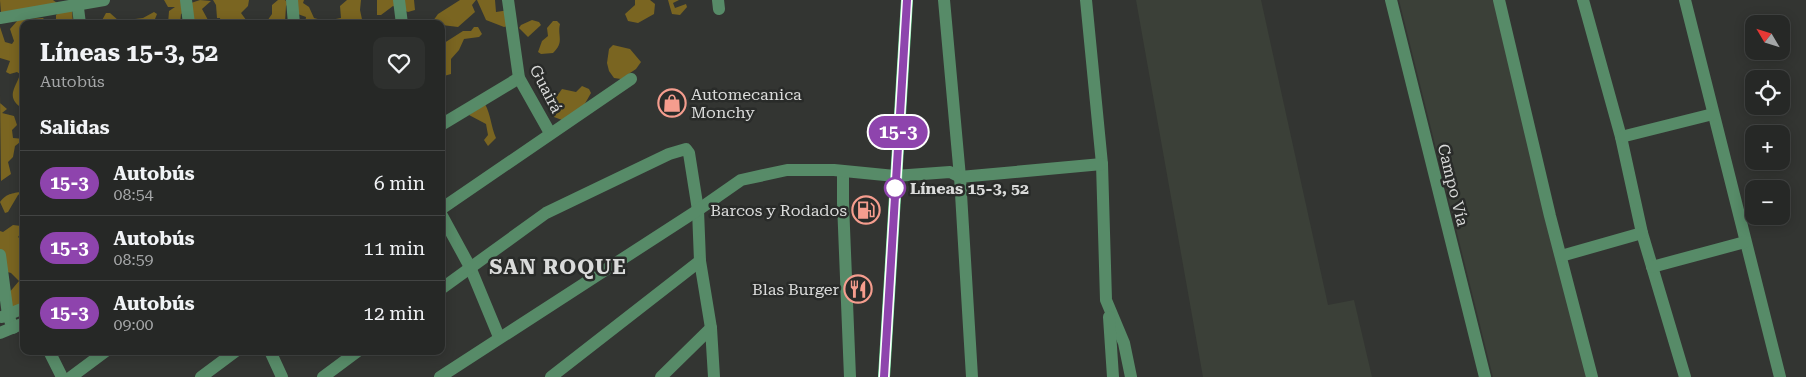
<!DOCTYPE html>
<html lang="es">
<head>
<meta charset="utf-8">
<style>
	body { margin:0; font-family:"Roboto Serif",serif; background:#2e302e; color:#f1f3f6; height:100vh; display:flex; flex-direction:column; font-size:19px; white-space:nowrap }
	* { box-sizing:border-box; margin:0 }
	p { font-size:16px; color:#a4a6a7 }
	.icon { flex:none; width:28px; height:28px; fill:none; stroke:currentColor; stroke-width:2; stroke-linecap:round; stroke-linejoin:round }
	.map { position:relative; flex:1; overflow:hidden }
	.panel { position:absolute; left:20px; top:20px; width:425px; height:335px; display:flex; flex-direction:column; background:#262826; border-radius:10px; box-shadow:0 2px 12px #0003,0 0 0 1px #424443 }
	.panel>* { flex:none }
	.badge { padding:0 10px; border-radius:16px; font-size:18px; line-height:32px }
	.needle { width:32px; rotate:308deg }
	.tools { position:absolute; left:1745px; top:15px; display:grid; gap:10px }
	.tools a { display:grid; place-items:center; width:45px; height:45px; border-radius:10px; background:#262826; box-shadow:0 2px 12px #0003,0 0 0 1px #424443; font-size:25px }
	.map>.badge { position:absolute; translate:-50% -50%; box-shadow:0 0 0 2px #fff }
	h2 { padding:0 20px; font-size:19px; line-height:45px }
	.round { display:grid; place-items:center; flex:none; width:52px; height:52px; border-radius:10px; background:#2e302e }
	.headline { display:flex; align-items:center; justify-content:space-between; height:85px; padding:0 20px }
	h1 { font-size:24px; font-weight:700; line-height:38px }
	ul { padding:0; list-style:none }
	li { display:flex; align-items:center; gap:15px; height:65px; padding:0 20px; border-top:1px solid #424443 }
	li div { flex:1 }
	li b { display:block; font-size:19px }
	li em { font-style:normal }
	li .badge { min-width:55px; font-weight:700; text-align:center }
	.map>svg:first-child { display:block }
</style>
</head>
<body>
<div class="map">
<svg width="1806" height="377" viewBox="0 0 1806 377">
	<rect width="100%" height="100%" fill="#333532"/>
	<g fill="#3b4038">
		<path d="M1136,0H1261L1328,305L1354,300L1372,377H1203Z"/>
		<path d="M1399,0H1496L1590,377H1493Z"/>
	</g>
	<g fill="#7a6521">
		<path d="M0,0H53L57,3L1,13Z"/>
		<path d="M164,0H189L185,12L181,14L180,24H168L169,11L175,7H168Z"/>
		<path d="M200,0L211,1L202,9L208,20L204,24H192L191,3Z"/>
		<path d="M213,0H249L248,6L241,13L249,24H221L220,18H217L216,5Z"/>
		<path d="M278,0H285L288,3L294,0H304L303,3L309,7L314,18L325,21L341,18L340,6L347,0H361L360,10L363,24H305L306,17L295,13L288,4L286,6L285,22L282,24H265L272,14V5Z"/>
		<path d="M377,0H414L415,10L408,12L393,6L381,15H377Z"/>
		<path d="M460,0H476L472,5L475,12L458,27L434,24L433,21L438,14Z"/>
		<path d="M477,0H495L496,12L509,10L508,26L504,27L486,20Z"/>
		<path d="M635,0H650L655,4L654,14L638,23L628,21L625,14L635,5Z"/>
		<path d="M668,0H679L673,3L675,8L686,4L687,7L680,15L672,14Z"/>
		<path d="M66,8L72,11L73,24H61L56,20V15Z"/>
		<path d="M154,12L157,14L153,24H100L106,13H110L119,21L143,18Z"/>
		<path d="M43,18L48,24H24V107L19,106C6,95 17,86 20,74L17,72L10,74L6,72L10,61L0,58V27L5,42L12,44L14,41L10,29L18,20Z"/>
		<path d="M532,20L539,22L541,25L528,37L519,28L521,25Z"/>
		<path d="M553,21H557L560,24C557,36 565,42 553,53L541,54L538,52L542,41L548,36L547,28Z"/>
		<path d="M474,27H478L482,34L479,37L464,39L459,50L451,59V74L444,76L441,73V45L463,31H471Z"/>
		<path d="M613,45L630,49L641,62L636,69L621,79L614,78L609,71L607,63L609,49Z"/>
		<path d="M582,86L589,89L591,93L583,107L562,120L554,117L550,106L562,89L576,92Z"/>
		<path d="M0,95V103L7,109L2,113L14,116L17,125L12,130L13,138L24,139L15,146L13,157L8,162L11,174L1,181Z"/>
		<path d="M485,104C491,115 491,127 496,138L488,146L484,140L488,135L486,124L469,115Z"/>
		<path d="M24,191L18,195L8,212L5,213L0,202C8,192 13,194 24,191Z"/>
		<path d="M13,225L21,226L23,230L18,237L24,242L20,254L24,259V306L14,313L8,294L19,281L11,273L0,270V231L3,232Z"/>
	</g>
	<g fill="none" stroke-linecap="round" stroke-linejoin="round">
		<g stroke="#578b68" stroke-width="12">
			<path d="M77,0L80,24"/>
			<path d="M186,0L189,24"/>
			<path d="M292,0L294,24"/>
			<path d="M399,0L402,24"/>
			<path d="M508,0L519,78L550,133"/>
			<path d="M718,0L719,9"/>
			<path d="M944,0L960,177L972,377"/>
			<path d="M1086,0L1102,164L1106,300L1124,343L1131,377"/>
			<path d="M1391,0L1485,377"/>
			<path d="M1499,0L1550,216L1592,377"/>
			<path d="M1583,0L1621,137L1642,233L1685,377"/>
			<path d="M1685,0L1780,377"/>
			<path d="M0,18L104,0"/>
			<path d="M441,125L519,78"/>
			<path d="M1621,137L1713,114"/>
			<path d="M843,173V203L850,377"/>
			<path d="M441,209L631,79"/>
			<path d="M441,214L470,267L499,337"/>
			<path d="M0,255L8,315L13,328"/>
			<path d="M1561,256L1642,233"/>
			<path d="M1652,267L1745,242"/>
			<path d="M441,289L546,213L669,154L686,149L689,153L698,210L700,261L711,328L714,377"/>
			<path d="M2,317L24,308"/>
			<path d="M1109,317L1113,377"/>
			<path d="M0,333L24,323"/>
			<path d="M49,351L62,377"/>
			<path d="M270,351L282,377"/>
			<path d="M71,377L106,351"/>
			<path d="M201,377L236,351"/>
			<path d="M323,377L358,351"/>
			<path d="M440,377L698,210L741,180L787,170H834L895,176L950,172L960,177L1102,164"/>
			<path d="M551,377L700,261"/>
			<path d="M661,377L711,328"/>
		</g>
		<path stroke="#70e199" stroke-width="12" d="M884,377L907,0"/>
	</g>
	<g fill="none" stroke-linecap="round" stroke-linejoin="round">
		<g stroke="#fff" stroke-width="11">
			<path id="line" d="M884,377L907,0"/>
		</g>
		<use href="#line" stroke="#8e44ad" stroke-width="8"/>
	</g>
	<defs>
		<g id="shop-ring" transform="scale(1.4375)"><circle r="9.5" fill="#292b29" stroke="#f59d8e" stroke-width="1.5"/><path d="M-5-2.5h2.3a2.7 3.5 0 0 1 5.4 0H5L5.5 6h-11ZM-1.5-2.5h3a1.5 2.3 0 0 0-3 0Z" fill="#f59d8e"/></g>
		<g id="fuel-ring" transform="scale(1.4375)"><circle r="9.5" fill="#292b29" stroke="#f59d8e" stroke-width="1.5"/><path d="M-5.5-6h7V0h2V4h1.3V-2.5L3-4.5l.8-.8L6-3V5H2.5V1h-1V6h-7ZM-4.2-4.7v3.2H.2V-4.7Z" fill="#f59d8e"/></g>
		<g id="restaurant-ring" transform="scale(1.4375)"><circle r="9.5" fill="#292b29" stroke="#f59d8e" stroke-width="1.5"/><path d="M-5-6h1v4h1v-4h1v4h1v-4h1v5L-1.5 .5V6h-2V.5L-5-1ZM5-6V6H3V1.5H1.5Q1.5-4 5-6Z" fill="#f59d8e"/></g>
	</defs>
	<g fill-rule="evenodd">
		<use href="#shop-ring" x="672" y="103"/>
		<use href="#fuel-ring" x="866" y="210"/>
		<use href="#restaurant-ring" x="858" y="289"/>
	</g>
	<circle fill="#fff" stroke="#8e44ad" stroke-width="2.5" cx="895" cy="188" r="10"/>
	<g text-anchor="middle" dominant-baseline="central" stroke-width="5" stroke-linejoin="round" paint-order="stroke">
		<g font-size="16" fill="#dadbda" stroke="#292b29">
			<text transform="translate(546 89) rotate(63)">Guairá</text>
			<text transform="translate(1453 185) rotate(76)">Campo Vía</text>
		</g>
		<g font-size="16" fill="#dadbda" stroke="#292b29" text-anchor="end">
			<text x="691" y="94" text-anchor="start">Automecanica<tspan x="691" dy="18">Monchy</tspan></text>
			<text x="847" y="210">Barcos y Rodados</text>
			<text x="839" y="289">Blas Burger</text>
		</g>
		<g font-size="16" font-weight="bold" fill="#dadbda" stroke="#292b29" text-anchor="start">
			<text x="910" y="188">Líneas 15-3, 52</text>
		</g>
		<g font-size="21" font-weight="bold" letter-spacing="1" fill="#dadbda" stroke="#292b29">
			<text x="558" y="267">SAN ROQUE</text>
		</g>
	</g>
</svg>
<div class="tools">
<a><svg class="needle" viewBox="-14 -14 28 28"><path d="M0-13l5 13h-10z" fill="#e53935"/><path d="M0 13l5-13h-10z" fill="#a4a6a7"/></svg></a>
<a><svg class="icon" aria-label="locate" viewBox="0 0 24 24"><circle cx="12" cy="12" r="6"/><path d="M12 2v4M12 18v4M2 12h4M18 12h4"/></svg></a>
<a>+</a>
<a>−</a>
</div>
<b class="badge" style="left:898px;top:132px;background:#8e44ad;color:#fff">15-3</b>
<section class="panel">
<div class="headline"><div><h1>Líneas 15-3, 52</h1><p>Autobús</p></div><a class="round"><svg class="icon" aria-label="heart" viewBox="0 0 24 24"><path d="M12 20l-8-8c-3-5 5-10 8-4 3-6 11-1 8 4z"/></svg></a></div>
<h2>Salidas</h2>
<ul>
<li><span class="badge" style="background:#8e44ad;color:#fff">15-3</span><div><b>Autobús</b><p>08:54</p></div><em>6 min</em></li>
<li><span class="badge" style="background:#8e44ad;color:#fff">15-3</span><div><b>Autobús</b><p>08:59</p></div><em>11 min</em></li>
<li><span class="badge" style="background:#8e44ad;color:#fff">15-3</span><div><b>Autobús</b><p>09:00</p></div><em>12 min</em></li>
</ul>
</section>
</div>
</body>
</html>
